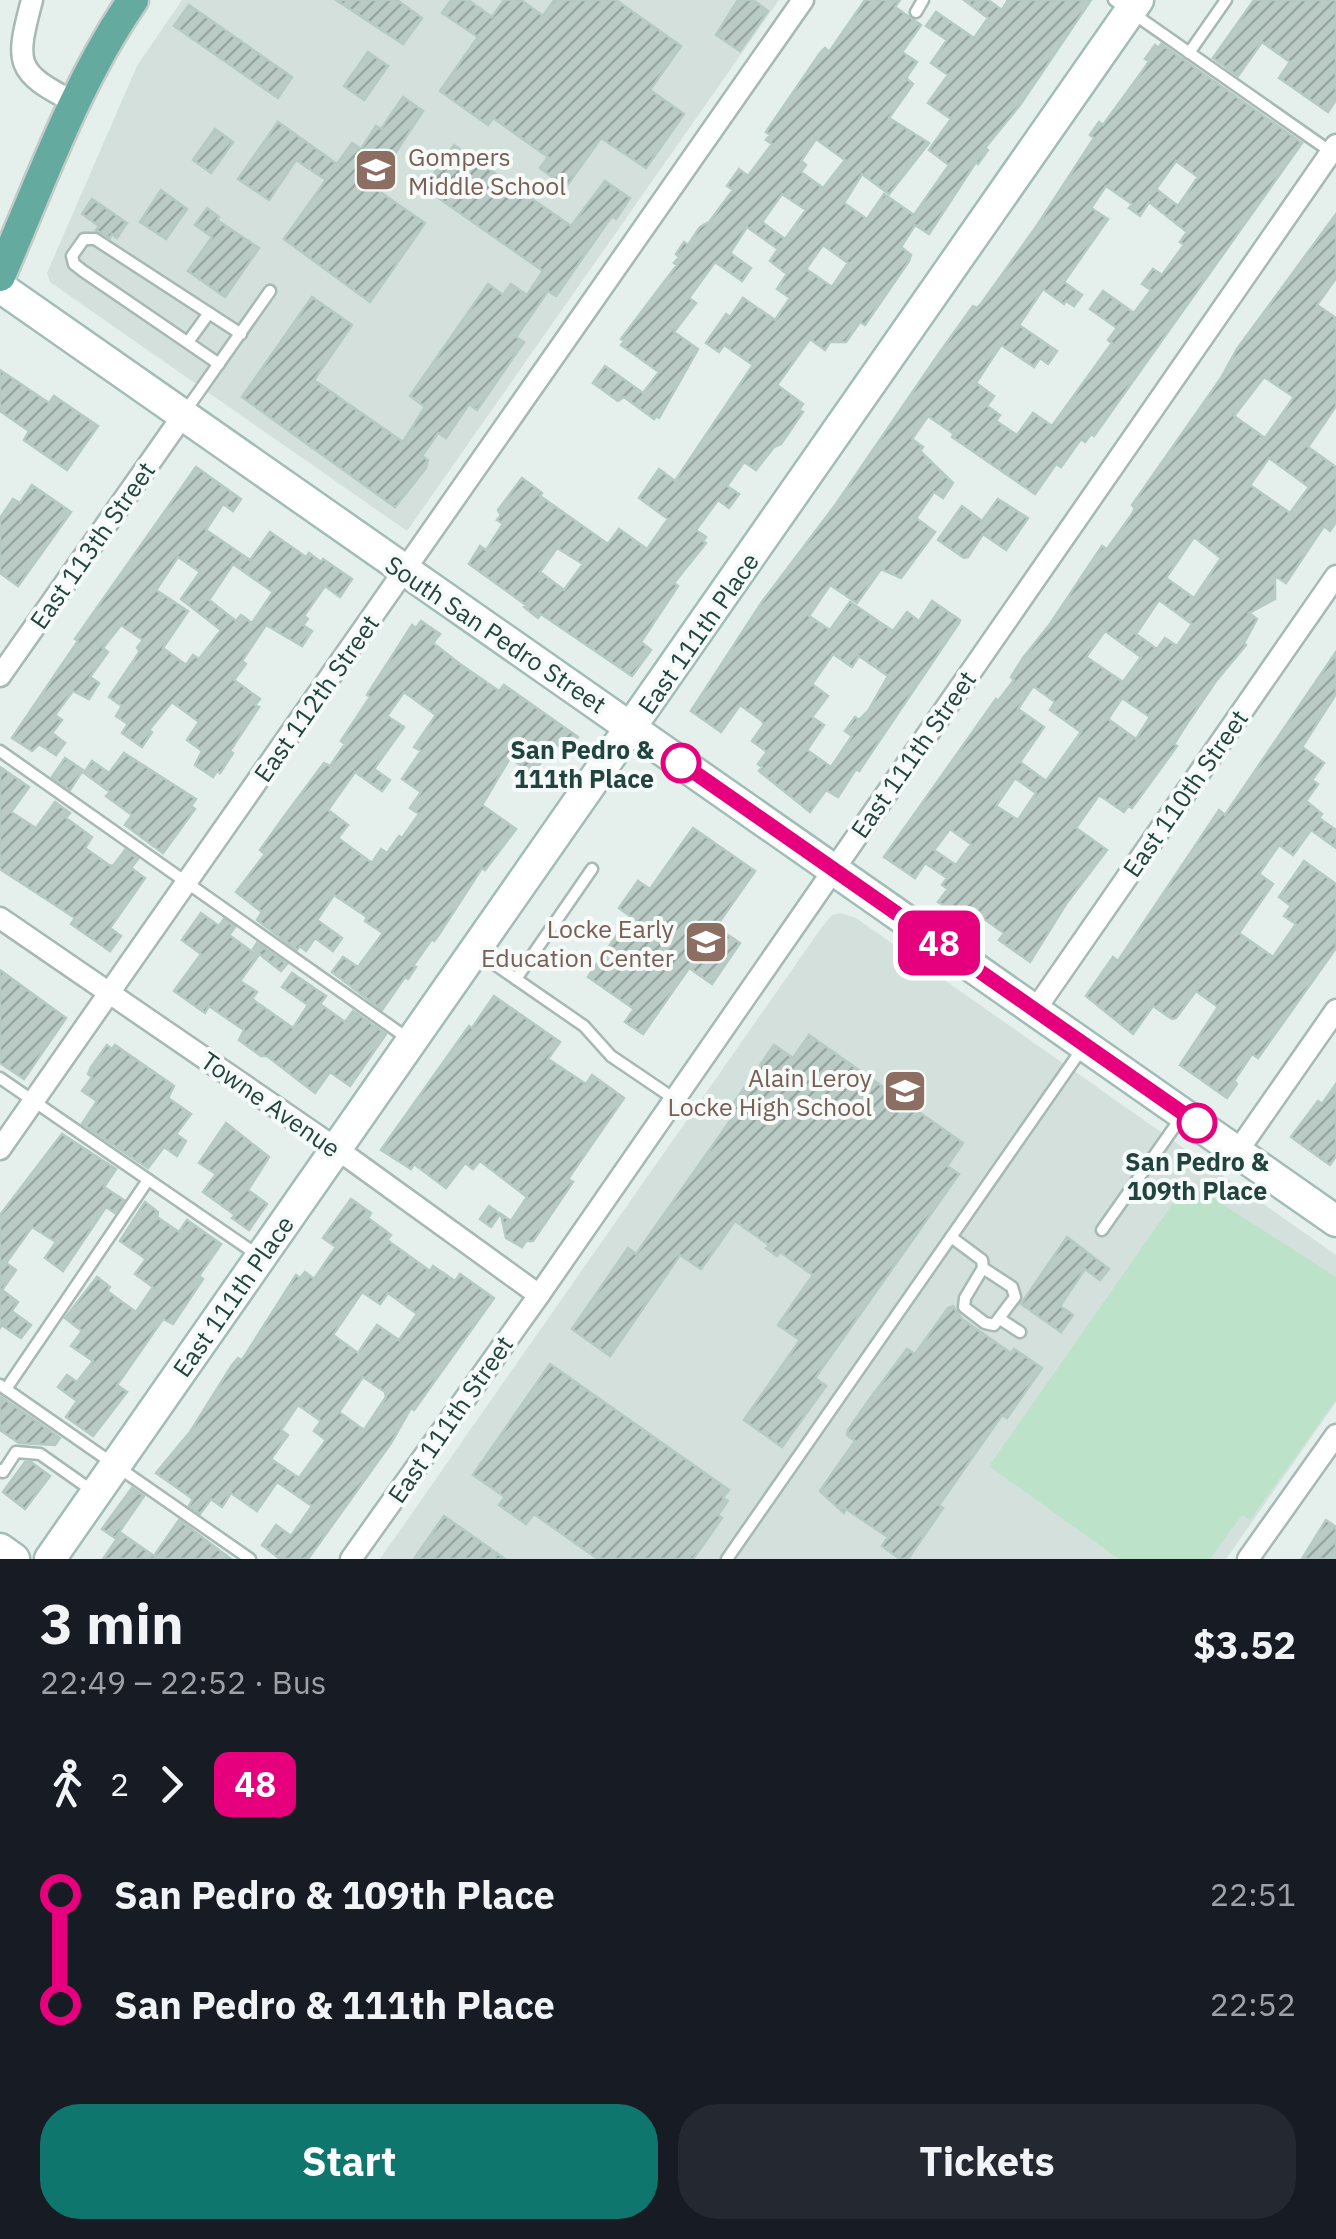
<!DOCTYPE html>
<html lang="en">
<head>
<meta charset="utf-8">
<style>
	body { margin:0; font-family:"IBM Plex Sans",sans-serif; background:#242831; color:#f1f3f6; height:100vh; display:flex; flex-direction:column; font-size:38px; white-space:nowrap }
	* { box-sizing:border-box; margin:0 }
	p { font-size:32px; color:#9ea1a6 }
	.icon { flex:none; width:55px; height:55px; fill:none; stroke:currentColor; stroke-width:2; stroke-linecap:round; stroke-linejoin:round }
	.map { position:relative; height:1559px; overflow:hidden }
	.sheet { display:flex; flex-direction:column; background:#171b24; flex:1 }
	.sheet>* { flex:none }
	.badge { padding:0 20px; border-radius:15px; font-size:35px; line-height:65px }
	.map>.badge { position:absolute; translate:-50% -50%; box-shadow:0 0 0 5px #fff }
	.legs { display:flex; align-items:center; gap:15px; height:110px; padding:0 40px; font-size:32px }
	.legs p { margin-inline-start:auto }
	.head { display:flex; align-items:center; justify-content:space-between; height:170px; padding:0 40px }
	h1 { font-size:55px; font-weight:700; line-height:75px }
	.button { display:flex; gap:20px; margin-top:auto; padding:20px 40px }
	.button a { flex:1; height:115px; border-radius:40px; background:#0f766e; color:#fff; font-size:40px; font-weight:700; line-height:115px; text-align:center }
	.button a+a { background:#242831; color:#f1f3f6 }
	ul { padding:0 40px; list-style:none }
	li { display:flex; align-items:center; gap:35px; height:110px; font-size:38px }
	li i { display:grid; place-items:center; width:15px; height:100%; margin:0 12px; background:currentColor }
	li i::after { content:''; width:25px; height:25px; margin:-12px; border:8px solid; border-radius:50%; background:#171b24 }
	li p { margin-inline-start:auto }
	li:first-child i { background:linear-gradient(#0000 50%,currentColor 0) }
	li:last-child i { background:linear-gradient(currentColor 50%,#0000 0) }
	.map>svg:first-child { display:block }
</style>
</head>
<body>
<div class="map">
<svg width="1336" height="1559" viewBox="0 0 1336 1559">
	<defs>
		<pattern id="building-hatch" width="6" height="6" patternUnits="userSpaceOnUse" patternTransform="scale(2.5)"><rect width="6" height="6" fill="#bacbc5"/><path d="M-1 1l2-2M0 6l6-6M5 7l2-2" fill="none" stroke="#97a6a1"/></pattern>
	</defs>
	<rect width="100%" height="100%" fill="#e5f0ec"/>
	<g fill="#d3e0db">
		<path d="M182,0H779L407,531L50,282L47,273L137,66Z"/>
		<path d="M841,913L856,918L1336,1255V1402L1226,1559H380L822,927L832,915Z"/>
	</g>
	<path fill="#bce3ca" d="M1202,1191L1336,1277V1400L1250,1520L1242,1515L1210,1559H1119L989,1466L1180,1193Z"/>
	<g fill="url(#building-hatch)" stroke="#b6cac4" stroke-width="2.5" fill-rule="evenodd">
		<path d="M336,0H397L422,18L403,44Z"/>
		<path d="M451,0H468L492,17L504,0H521L543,16L554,0H616L681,46L650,90L684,114L646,168L601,138L566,187L540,168L548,157L493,118L488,125L440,91L478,37L442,13Z"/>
		<path d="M738,0H753L768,11L740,51L716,35Z"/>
		<path d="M865,0H900L895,7L921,25L902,52L917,62L906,78L913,84L889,118L929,143L889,194L862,174L844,203L867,219L884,194L914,215L949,165L929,150L951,119L928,103L948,75L931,63L947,40L926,26L936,12L974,38L988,18L964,0H988L1002,10L1008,0H1091L1020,105L985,148L988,150L978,164L976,162L929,234L915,225L901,247L911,255L909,261L865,325L860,322L846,342H830L825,350L810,339L777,385L803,404L799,410L803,412L781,444L774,447L756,470L744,462L727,486L739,494L729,508L718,500L696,530L706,537L703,541L706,543L674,583L678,586L641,642L651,650L632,676L541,614L538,618L524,607L526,605L469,564L480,546L486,550L503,524L497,520L501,515L498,510L522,478L542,493L540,496L608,544L619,529L647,549L668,519L639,498L659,469L675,481L753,365L724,345L719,352L706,343L726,314L730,317L743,298L775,320L790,298L777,289L787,274L770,261L778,249L747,227L730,253L751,268L742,281L715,262L689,298L696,303L674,332L698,349L659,418L656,416L654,419L624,397L618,401L593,383L605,366L643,393L659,372L621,345L624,341L621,339L677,265L674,263L679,257L676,254L684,242L688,245L700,227L709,222L733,190L727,186L739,169L748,176L772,144L766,140L770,135L766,132L820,53L825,48L829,52ZM816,139L845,160L823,188L801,172L806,165L801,161ZM782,194L806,210L785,239L762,222ZM823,245L848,263L832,287L806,269ZM557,548L583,564L564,590L540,572Z"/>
		<path d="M1254,0H1336V100L1328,112L1279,78L1290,62L1262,42L1238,76L1213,58Z"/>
		<path d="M189,5L292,77L278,98L174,26Z"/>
		<path d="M1161,44L1302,143L1094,436L1091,434L1085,442L1081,439L1061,467L1056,464L1035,494L952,437L954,434L928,416L912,439L923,447L920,451L953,483L943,498L934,492L916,518L935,532L901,578L881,569L857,603L830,585L809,616L830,630L850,602L893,631L907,612L919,621L932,601L960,620L959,623L859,771L856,769L838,797L826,790L810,812L759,771L762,767L758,764L767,752L752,741L764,724L761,720L740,705L721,732L691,711L762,602L836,504L940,352L973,306L977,308L981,304L1036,227L1094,138L1090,135L1099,122L1103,125L1146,66L1149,61L1145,59L1155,45L1158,48ZM1176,161L1198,177L1178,206L1156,189ZM1106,186L1132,204L1129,208L1140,216L1149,202L1187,232L1180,242L1184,245L1162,275L1153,269L1142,284L1151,290L1134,313L1103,291L1090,309L1117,328L1108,340L1112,343L1052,426L1033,413L1017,435L996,421L1000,415L987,406L994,396L976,383L1001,345L1034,367L1040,358L1048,364L1057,351L1019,325L1043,289L1064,304L1066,301L1074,306L1082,295L1064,282L1108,219L1091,208ZM833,654L852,667L859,656L888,676L868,711L859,720L855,717L845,731L852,736L831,767L807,750L824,725L812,717L828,696L812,684Z"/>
		<path d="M368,52L388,66L364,100L344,86Z"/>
		<path d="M403,97L423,111L373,187L425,223L370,302L284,239L326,180L296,160L269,200L238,179L278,122L337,164L352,143L361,149L376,126L381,129Z"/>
		<path d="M215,129L233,142L211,173L193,160Z"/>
		<path d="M454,145L571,226L605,181L630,198L616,219L612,216L556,296L548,291L516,337L524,342L477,410L469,404L446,438L438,433L422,456L428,460L426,468L395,507L242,397L312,297L352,325L314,380L403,442L425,407L410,396L488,284L503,295L511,284L527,295L543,271L424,188Z"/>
		<path d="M161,190L187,209L166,239L140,222Z"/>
		<path d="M92,199L127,223L117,238L112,234L110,238L96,230L99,226L82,214Z"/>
		<path d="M207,208L219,217L217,220L259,248L225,297L188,271L212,237L195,225Z"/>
		<path d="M1336,214V278L1317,305L1336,318V406L1308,447L1336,467V522L1330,531L1324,526L1286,583L1275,576V599L1249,613L1257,619L1244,643L1246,645L1216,681L1186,725L1174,744L1177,746L1132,808L1128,806L1124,812L1099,795L1076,828L1107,850L1066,904L1030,962L999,940L1004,933L980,916L976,923L952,906L950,909L938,902L948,889L942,885L947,878L925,863L915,878L884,857L996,699L998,701L1014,680L1011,677L1023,658L1050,624L1102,546L1107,549L1132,514L1135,508L1132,505L1221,378L1237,349ZM1264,377L1294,397L1265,438L1234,416ZM1269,458L1309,487L1290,513L1250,485ZM1194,537L1221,558L1194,598L1166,578ZM1159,600L1192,624L1177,646L1165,638L1157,649L1136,634ZM1105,631L1141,657L1123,682L1086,657ZM1033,686L1055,702L1050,710L1081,732L1046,781L1020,762L1044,727L1018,709ZM1122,698L1150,717L1136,739L1108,719ZM1015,778L1036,793L1018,820L996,806ZM950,829L971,844L956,865L934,850Z"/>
		<path d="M0,370L49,403L54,396L98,426L67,470L24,440L29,431L0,411Z"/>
		<path d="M196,467L241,499L233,511L223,504L206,530L250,560L270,532L306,557L309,553L321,562L323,559L352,579L340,597L325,586L304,616L308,619L303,625L312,631L302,646L266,625L242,661L246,664L234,680L260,699L255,705L259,707L230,751L233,753L220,773L217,771L213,777L195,765L202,751L187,740L199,722L172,702L149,730L152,732L142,747L122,733L128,724L116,716L122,706L109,697L140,651L137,648L143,640L121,625L103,648L108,652L90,677L99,683L89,699L73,691L55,715L62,720L52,733L65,743L56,755L39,744L32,751L12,738L78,641L75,639ZM178,557L200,572L181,599L221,630L199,659L193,655L186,665L163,648L188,611L156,590ZM233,564L273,592L252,623L241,615L236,621L209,600Z"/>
		<path d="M32,485L71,512L18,586L0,573V518L13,499L20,503Z"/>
		<path d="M998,499L1028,518L1006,550L983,534L968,557L964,558L938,540L962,506L982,521Z"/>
		<path d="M421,621L440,634L433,643L460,664L499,691L504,685L578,737L567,752L556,744L552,746L533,774L510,758L482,805L516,829L485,870L482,868L438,936L434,941L432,939L413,966L416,967L408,979L405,977L382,1010L332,972L343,957L358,967L383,933L365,921L367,917L334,895L317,920L342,938L333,951L315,938L306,951L300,946L297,950L257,920L262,912L236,892L265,854L260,850L286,814L324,763L330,766L345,744L341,741L370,697L367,695L412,625L416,628ZM404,692L436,715L414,747L421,751L402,779L421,792L410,808L419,814L402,838L399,836L387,853L381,849L372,863L338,838L348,825L328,810L355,772L382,791L390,780L374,769L404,727L387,716Z"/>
		<path d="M1336,652V694L1302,747L1324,763L1312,780L1318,784L1306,801L1322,814L1319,818L1336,830V848L1311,830L1293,855L1279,845L1259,874L1273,884L1239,933L1273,957L1296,924L1284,916L1291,906L1279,897L1304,861L1336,884V948L1258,1058L1252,1054L1234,1081L1237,1084L1227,1098L1180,1065L1218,1007L1196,991L1176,1018L1172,1019L1153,1006L1133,1034L1086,996L1113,957L1118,961L1219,810L1225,815Z"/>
		<path d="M124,753L196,799L191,806L195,809L163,853L125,825L132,815L106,796L110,792L84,773L92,761L109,773Z"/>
		<path d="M65,758L83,770L70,790L52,777Z"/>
		<path d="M0,767L29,787L11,812L36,828L55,802L70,813L66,818L92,837L85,848L109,865L113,866L125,850L138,859L131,868L145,878L110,928L121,936L110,951L71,924L75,918L0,869Z"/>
		<path d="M693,828L755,871L716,927L740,943L712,984L689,968L643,1034L625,1022L634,1009L588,977L630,916L619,908L638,881L650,889Z"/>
		<path d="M201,913L219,926L224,919L235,927L229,935L258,956L240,981L257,992L252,999L293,1028L308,1005L282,987L292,973L326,996L320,1004L345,1022L353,1011L386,1034L350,1086L330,1072L315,1093L267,1056H261L239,1040L244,1030L209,1006L205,1013L174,991L201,954L182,940Z"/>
		<path d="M257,943L287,964L281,971L253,949Z"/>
		<path d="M0,970L66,1018L24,1079L0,1063Z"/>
		<path d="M494,996L560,1042L548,1059L586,1084L592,1075L624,1098L568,1179L573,1182L533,1241H526L522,1247L506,1238L501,1214L511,1221L527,1197L480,1161L473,1169L465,1163L446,1188L414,1164L411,1169L381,1150L469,1026L472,1028Z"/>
		<path d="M809,1035L963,1143L947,1166L959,1174L815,1378L826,1386L782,1447L744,1420L800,1340L778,1325L813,1275L780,1252L777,1256L766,1248L769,1245L735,1221L701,1269L680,1255L610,1356L572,1329L628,1248L636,1254L737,1111L731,1107L774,1045L793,1058Z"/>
		<path d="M107,1045L112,1049L115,1045L174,1086L168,1098L191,1114L176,1134L186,1141L177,1156L164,1147L148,1168L82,1124L97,1101L82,1091L92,1077L88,1074L91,1067Z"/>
		<path d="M1336,1084V1156L1330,1165L1291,1137L1318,1101L1322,1104Z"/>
		<path d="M226,1123L269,1157L248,1190L267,1204L249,1230L232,1218L235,1215L203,1192L216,1174L199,1163Z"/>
		<path d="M62,1134L116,1169L104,1187L124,1200L115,1213L106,1207L63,1271L45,1258L56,1242L32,1227L6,1263L16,1270L2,1290L18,1302L0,1328V1215Z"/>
		<path d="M351,1199L371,1213L368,1218L391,1235L387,1240L430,1271L433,1266L455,1281L460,1274L494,1298L414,1410L411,1408L391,1443L308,1559H280L262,1545L276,1525L291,1536L312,1506L277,1482L257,1511L231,1493L222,1507L211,1499L200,1514L189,1506L193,1499L156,1473L190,1432L232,1365L238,1358L242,1360L296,1275L300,1278L305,1272L314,1279L336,1247L323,1238ZM362,1292L380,1304L388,1293L417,1314L399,1340L377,1325L358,1353L333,1335ZM363,1377L385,1392L386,1397L364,1430L339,1412ZM298,1405L321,1421L314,1431L326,1440L299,1478L271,1459L288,1435L281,1430Z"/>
		<path d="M145,1202L158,1212L157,1217L179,1232L187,1220L221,1244L199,1276L203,1279L173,1324L163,1319L117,1385L127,1392L93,1436L66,1417L77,1401L58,1387L67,1375L77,1382L93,1361L71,1346L82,1331L65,1318L97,1277L110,1287L107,1291L136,1312L153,1287L135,1274L146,1259L120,1241Z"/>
		<path d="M489,1206L500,1214L491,1227L480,1219Z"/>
		<path d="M1067,1237L1109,1269L1100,1280L1085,1269L1060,1306L1073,1315L1061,1332L1021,1304Z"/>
		<path d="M953,1306L962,1319L1011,1353L1014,1349L1042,1368L1007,1418L1002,1415L939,1505L943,1508L908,1559H900L882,1546L888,1537L846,1509L844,1513L820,1491L855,1441L847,1435L848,1430L869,1400L907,1349L915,1354L948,1308Z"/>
		<path d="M13,1312L31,1325L21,1338L3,1326Z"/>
		<path d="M550,1364L729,1490L723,1498L728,1501L718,1515L722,1518L693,1559H598L534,1514L526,1524L499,1505L505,1497L473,1475Z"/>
		<path d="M0,1396L60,1438L55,1445L19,1443L0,1430Z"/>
		<path d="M25,1462H31L50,1476L25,1509L3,1492Z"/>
		<path d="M132,1488L144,1496L115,1538L102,1529Z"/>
		<path d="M444,1516L505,1559H414Z"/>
		<path d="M179,1520L231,1559H103L121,1533L154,1556Z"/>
		<path d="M1326,1520L1336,1527V1559H1302Z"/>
	</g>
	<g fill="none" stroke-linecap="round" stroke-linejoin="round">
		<g stroke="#a6b9b5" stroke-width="15">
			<g id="lane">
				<path d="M1114,0L1331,152"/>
				<path d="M916,12L923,0"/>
				<path d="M1189,53L1226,0"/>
				<path d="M188,342L209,313"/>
				<path d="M219,364L83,271L74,264L72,256L84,239H95L241,334"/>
				<path d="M184,413L270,291"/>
				<path d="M0,751L410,1040"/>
				<path d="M592,869L516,979L584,1026L611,1056L673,1098"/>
				<path d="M476,951L516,979"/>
				<path d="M0,1078L259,1256"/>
				<path d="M1102,1230L1180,1119"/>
				<path d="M951,1237L982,1260L983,1268L1012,1287L1015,1297L994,1325L985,1323L964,1307L965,1298L983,1268"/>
				<path d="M1000,1319L1020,1332"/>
				<path d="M0,1385L250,1559"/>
				<path d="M6,1389L148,1180"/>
				<path d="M0,1470L3,1472L16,1452L40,1454L94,1492"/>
				<path d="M727,1559L1084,1046"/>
			</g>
		</g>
		<g stroke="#a6b9b5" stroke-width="25">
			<g id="street">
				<path d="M32,0C15,64 15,72 74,102"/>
				<path d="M0,676L184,414"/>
				<path d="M0,918L337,1149L539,1295"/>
				<path d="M1035,1010L1336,576"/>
				<path d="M0,1149L803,0"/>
				<path d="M1237,1152L1336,1010"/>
				<path d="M351,1559L539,1295L1336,145"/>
				<path d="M1248,1559L1336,1435"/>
			</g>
		</g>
		<g stroke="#a2bdb7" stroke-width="35">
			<g id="secondary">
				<path d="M0,287L1336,1221"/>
				<path d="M0,1549L14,1559"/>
				<path d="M50,1559L1138,0"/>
			</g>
		</g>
		<g stroke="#c1cbc9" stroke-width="35">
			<path id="primary" d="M0,276C41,182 75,84 133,0"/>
		</g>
		<use href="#lane" stroke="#fff" stroke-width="10"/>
		<use href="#street" stroke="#fff" stroke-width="20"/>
		<use href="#secondary" stroke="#fff" stroke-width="30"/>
		<use href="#primary" stroke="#65aa9f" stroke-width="30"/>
	</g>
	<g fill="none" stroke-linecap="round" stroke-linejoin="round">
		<g stroke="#fff" stroke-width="22">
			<path id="line-1" d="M681,763L1197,1123"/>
		</g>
		<use href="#line-1" stroke="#e6007e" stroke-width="15"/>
	</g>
	<defs>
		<g id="school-square" transform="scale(2.25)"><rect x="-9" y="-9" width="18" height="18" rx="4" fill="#8d6e63" stroke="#f6fbf9"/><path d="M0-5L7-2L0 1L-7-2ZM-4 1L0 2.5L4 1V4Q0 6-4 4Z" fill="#fff"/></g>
	</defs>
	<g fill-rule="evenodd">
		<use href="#school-square" x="376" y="170"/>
		<use href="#school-square" x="706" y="942"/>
		<use href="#school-square" x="905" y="1091"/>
	</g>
	<g fill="#fff" stroke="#e6007e" stroke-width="5">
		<circle cx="681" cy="763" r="18"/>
		<circle cx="1197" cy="1123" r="18"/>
	</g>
	<g text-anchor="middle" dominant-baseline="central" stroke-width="8" stroke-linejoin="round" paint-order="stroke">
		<g font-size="25" fill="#785e54" stroke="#f6fbf9" text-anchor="end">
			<text x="408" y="156" text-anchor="start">Gompers<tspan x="408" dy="29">Middle School</tspan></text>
			<text x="674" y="928">Locke Early<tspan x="674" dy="29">Education Center</tspan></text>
			<text x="872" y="1077">Alain Leroy<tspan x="872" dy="29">Locke High School</tspan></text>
		</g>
		<g font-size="25" fill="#21443f" stroke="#f6fbf9">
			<text transform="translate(92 545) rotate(-55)">East 113th Street</text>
			<text transform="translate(698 633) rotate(-55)">East 111th Place</text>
			<text transform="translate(496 634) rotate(34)">South San Pedro Street</text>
			<text transform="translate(316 698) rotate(-55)">East 112th Street</text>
			<text transform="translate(913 754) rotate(-55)">East 111th Street</text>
			<text transform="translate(1185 793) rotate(-55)">East 110th Street</text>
			<text transform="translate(271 1104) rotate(35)">Towne Avenue</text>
			<text transform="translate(233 1296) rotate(-55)">East 111th Place</text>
			<text transform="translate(450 1419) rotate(-55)">East 111th Street</text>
		</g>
		<g font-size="25" font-weight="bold" fill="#21443f" stroke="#f6fbf9" text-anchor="end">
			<text x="654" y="749">San Pedro &amp;<tspan x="654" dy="29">111th Place</tspan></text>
			<text x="1197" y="1161" text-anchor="middle">San Pedro &amp;<tspan x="1197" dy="29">109th Place</tspan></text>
		</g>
	</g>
</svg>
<b class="badge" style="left:939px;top:943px;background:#e6007e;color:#fff">48</b>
</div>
<section class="sheet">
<div class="head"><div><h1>3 min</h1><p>22:49 – 22:52 · Bus</p></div><b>$3.52</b></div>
<div class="legs"><svg class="icon" aria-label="walk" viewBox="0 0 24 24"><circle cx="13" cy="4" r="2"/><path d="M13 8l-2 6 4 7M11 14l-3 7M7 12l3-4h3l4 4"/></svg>2<svg class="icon" aria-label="forward" viewBox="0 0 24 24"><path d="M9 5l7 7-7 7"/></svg><b class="badge" style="background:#e6007e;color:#fff">48</b></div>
<ul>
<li><i style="color:#e6007e"></i><b>San Pedro &amp; 109th Place</b><p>22:51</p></li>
<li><i style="color:#e6007e"></i><b>San Pedro &amp; 111th Place</b><p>22:52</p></li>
</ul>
<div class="button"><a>Start</a><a>Tickets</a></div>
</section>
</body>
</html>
